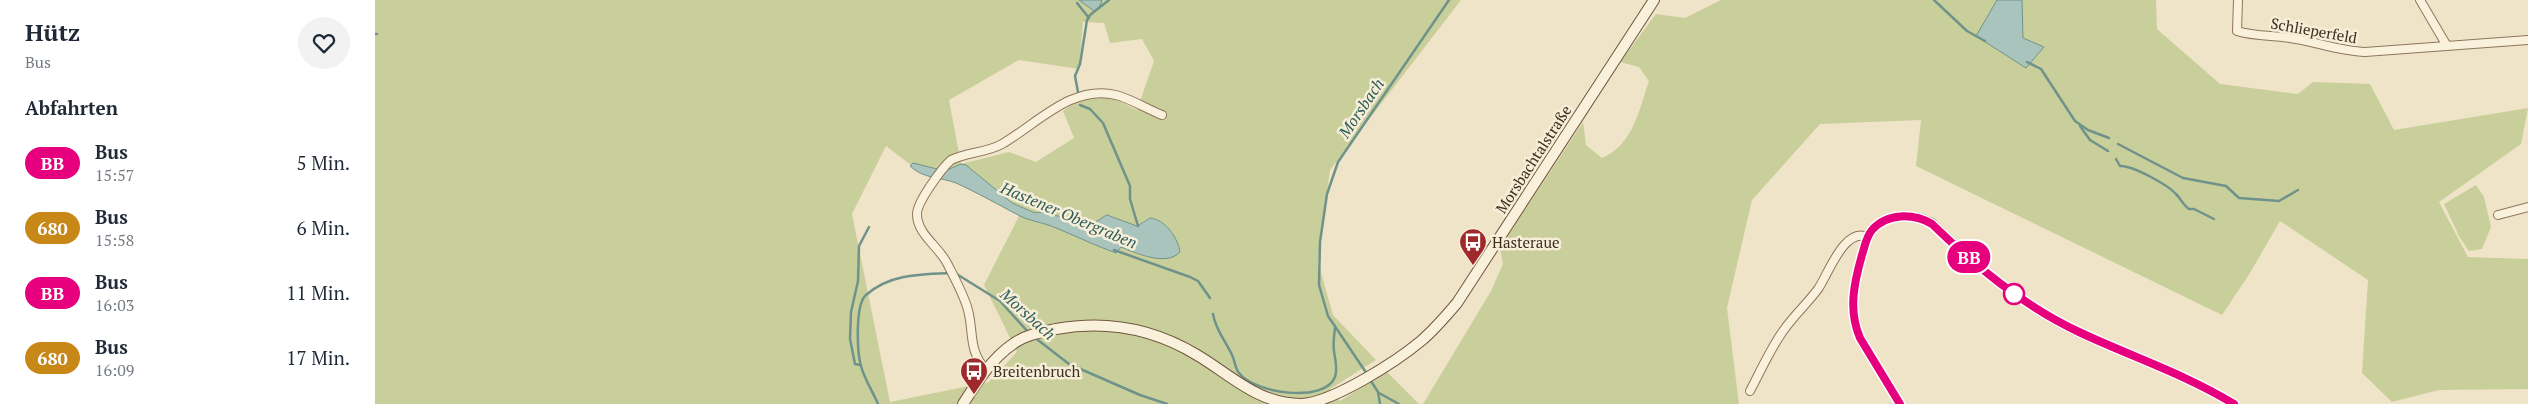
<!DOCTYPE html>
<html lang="de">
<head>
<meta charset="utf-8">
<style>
	body { margin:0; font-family:"PT Serif",serif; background:#f2f2f3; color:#1f2937; height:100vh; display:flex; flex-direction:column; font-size:19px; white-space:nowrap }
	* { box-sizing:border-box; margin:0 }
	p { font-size:16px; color:#747a83 }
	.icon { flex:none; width:28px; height:28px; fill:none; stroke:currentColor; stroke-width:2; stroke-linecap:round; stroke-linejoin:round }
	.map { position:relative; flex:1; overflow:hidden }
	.sheet { display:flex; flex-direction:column; background:#fff; width:375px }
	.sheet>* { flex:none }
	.badge { padding:0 10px; border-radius:16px; font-size:18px; line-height:32px }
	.map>.badge { position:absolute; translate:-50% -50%; box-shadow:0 0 0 2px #fff }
	h2 { padding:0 25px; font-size:19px; line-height:45px }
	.round { display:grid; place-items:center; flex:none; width:52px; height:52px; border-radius:26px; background:#f2f2f3 }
	.headline { display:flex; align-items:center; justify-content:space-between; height:85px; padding:0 25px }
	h1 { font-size:24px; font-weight:700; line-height:38px }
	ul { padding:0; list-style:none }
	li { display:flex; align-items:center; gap:15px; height:65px; padding:0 25px }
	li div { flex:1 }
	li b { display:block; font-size:19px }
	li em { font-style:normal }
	li .badge { min-width:55px; font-weight:700; text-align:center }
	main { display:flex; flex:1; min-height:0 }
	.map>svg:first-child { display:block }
</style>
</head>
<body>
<main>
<section class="sheet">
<div class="headline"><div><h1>Hütz</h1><p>Bus</p></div><a class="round"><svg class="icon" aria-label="heart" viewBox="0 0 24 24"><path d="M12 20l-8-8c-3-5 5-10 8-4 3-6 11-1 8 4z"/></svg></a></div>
<h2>Abfahrten</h2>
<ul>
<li><span class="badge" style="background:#e6007e;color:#fff">BB</span><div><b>Bus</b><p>15:57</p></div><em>5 Min.</em></li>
<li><span class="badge" style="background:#c88817;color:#fff">680</span><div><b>Bus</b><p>15:58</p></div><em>6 Min.</em></li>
<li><span class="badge" style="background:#e6007e;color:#fff">BB</span><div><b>Bus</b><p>16:03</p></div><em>11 Min.</em></li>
<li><span class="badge" style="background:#c88817;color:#fff">680</span><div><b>Bus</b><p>16:09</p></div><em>17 Min.</em></li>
</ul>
</section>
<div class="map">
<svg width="2153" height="404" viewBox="0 0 2153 404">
	<rect width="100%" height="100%" fill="#f0e4c8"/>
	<g fill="#c9cf9b" fill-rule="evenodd">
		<path d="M0,0H704L719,11L726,0H1086L955,170L943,262L958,315L1001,360L955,389L965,401L1012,372L1044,404H0ZM708,22L729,23L735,43L767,39L779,61L762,110L735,97L704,100L688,111L699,138L661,162L634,152L586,164L574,100L644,60L704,69ZM511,146L536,165L570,171L590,165L637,203L660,213C675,209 699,225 718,222C723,222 727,217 732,215L762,226C766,223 770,219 775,218C790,217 803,240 805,252C785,264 766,256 746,247L741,252L679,227L645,216V214L609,285L642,352L614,382L515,402L477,214Z"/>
		<path d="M1346,0H1781L1782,29L1845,84L1923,94L1938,82L1995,84L2019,130L2153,108L2146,144L2064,202L2093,257L2153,259V389L2064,390L2017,402L1987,373L1993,280L1905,221L1875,273L1847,315L1541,166L1546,120L1445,124L1377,200L1352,308L1364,404H1048L1116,291L1128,264L1125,248L1208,122L1211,145L1227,158C1258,145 1264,110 1274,81L1264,67L1245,62L1281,14L1310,18Z"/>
		<path d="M2101,185L2109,197L2116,227L2107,249L2094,251L2085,238L2069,204Z"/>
	</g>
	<g fill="#a9c4bc" stroke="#6f938a">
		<path d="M704,0H726L727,1L723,9L719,11Z"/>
		<path d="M1622,0H1647L1648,38L1669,47L1651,68L1601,36Z"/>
		<path d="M538,163L570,171L586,164L591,165L637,203L660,213C668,209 702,224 718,222C723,222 727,217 732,215L762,226L775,218C790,219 803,238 805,252C791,267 761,253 746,247L741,253C721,246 701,236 681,228C670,223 655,221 645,216C626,206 603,193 581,183C566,177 548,179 535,166Z"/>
	</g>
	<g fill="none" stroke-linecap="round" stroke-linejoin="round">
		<g stroke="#6f938a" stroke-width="2.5">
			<path d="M1559,0L1592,31L1610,41"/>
			<path d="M702,3L714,18"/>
			<path d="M0,34H2"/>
			<path d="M1652,62L1666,69L1700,121L1713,130L1734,138"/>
			<path d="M703,92L700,76L705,64L712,20L715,15L734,0"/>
			<path d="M705,105L715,109L728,123L755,186V199L763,226"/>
			<path d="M1705,126L1715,140L1733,151"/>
			<path d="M1743,144L1808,178L1851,186L1864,198L1904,201L1923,190"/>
			<path d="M1741,159L1745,166C1757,165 1793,185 1801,194C1806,199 1808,205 1814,209H1819L1839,219"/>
			<path d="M739,250L815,277L823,281L835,298"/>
			<path d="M580,273L625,301L654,333"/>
			<path d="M838,314C841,331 850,340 857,355C860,361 860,368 864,373C879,393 949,404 960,377C963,368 960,360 959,351C958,344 959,335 960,328"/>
			<path d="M659,337L694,364L765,395L792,404"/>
			<path d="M485,365L480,364L475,339L476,312L483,281L484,246L494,227"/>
			<path d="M992,374L953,316L944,285L945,242L952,194L963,162L1074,0"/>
			<path d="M994,378L1003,392L1005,404"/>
			<path d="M1004,393L1024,404"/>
			<path d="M503,404C498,392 489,378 486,366C482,352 480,304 491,295C514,274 546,274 575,273"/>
		</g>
		<g stroke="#8d765c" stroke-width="10">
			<g id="minor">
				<path d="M1863,0L1862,31C1881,37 1901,35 1921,39C1944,43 1966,51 1990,52L2153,40"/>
				<path d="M2045,0L2072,46"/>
				<path d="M2123,215L2153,207"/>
				<path d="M611,370C593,350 599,333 593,310C589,295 580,279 573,265C565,247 542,235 542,214C542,202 567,168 576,160C592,152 611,153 627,144C662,124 697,84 741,95C756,99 772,109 787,115"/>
				<path d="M1375,391C1385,372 1394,352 1406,334C1417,317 1432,304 1443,289C1453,275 1469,227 1492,237"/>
				<path d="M1525,404L1485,338C1473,310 1479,283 1487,255C1490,246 1491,237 1497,230C1512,213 1538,213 1557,223C1600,266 1648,306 1703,332C1755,356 1810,374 1859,404"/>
			</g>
		</g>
		<g stroke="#6f573f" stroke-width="12">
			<path id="secondary" d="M588,404C602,382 617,358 638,344C650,335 667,332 681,329C731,320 779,329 822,355C856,375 883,404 926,404C957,403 1022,361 1046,341C1059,330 1071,316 1082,303L1279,0"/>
		</g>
		<use href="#minor" stroke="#faf1dc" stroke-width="8"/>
		<use href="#secondary" stroke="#faf1dc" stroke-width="10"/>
	</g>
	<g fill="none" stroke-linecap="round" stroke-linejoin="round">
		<g stroke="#fff" stroke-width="11">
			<path id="line" d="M1525,404L1485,338C1473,310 1479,283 1487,255C1490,246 1491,237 1497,230C1512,213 1538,213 1557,224C1600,266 1648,306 1704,332C1755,356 1810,374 1859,404"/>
		</g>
		<use href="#line" stroke="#e6007e" stroke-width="8"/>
	</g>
	<defs>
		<g id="bus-pin" transform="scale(1.4375)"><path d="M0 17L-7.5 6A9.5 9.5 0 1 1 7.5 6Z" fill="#9e2a2b" stroke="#f7eed8"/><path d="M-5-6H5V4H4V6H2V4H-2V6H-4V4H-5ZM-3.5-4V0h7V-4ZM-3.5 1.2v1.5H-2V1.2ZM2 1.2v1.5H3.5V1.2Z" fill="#fff"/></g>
	</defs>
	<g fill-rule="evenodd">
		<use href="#bus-pin" x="1098" y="242"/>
		<use href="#bus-pin" x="599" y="371"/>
	</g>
	<circle fill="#fff" stroke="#e6007e" stroke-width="2.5" cx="1639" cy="294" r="10"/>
	<g text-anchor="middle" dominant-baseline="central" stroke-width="5" stroke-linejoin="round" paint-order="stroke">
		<g font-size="15" fill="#3d2e20" stroke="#f7eed8">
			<text transform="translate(1939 30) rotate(10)">Schlieperfeld</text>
			<text transform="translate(1158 159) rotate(-57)">Morsbachtalstraße</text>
		</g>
		<g font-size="15" fill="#3d2e20" stroke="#f7eed8" text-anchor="start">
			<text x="1117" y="242">Hasteraue</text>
			<text x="618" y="371">Breitenbruch</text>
		</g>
		<g font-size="16" font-style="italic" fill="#2f5d5a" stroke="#f7eed8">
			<text transform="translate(986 108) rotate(-56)">Morsbach</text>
			<text transform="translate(694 215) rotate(23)">Hastener Obergraben</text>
			<text transform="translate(653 314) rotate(42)">Morsbach</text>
		</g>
	</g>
</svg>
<b class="badge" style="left:1594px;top:257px;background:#e6007e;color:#fff">BB</b>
</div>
</main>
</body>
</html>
